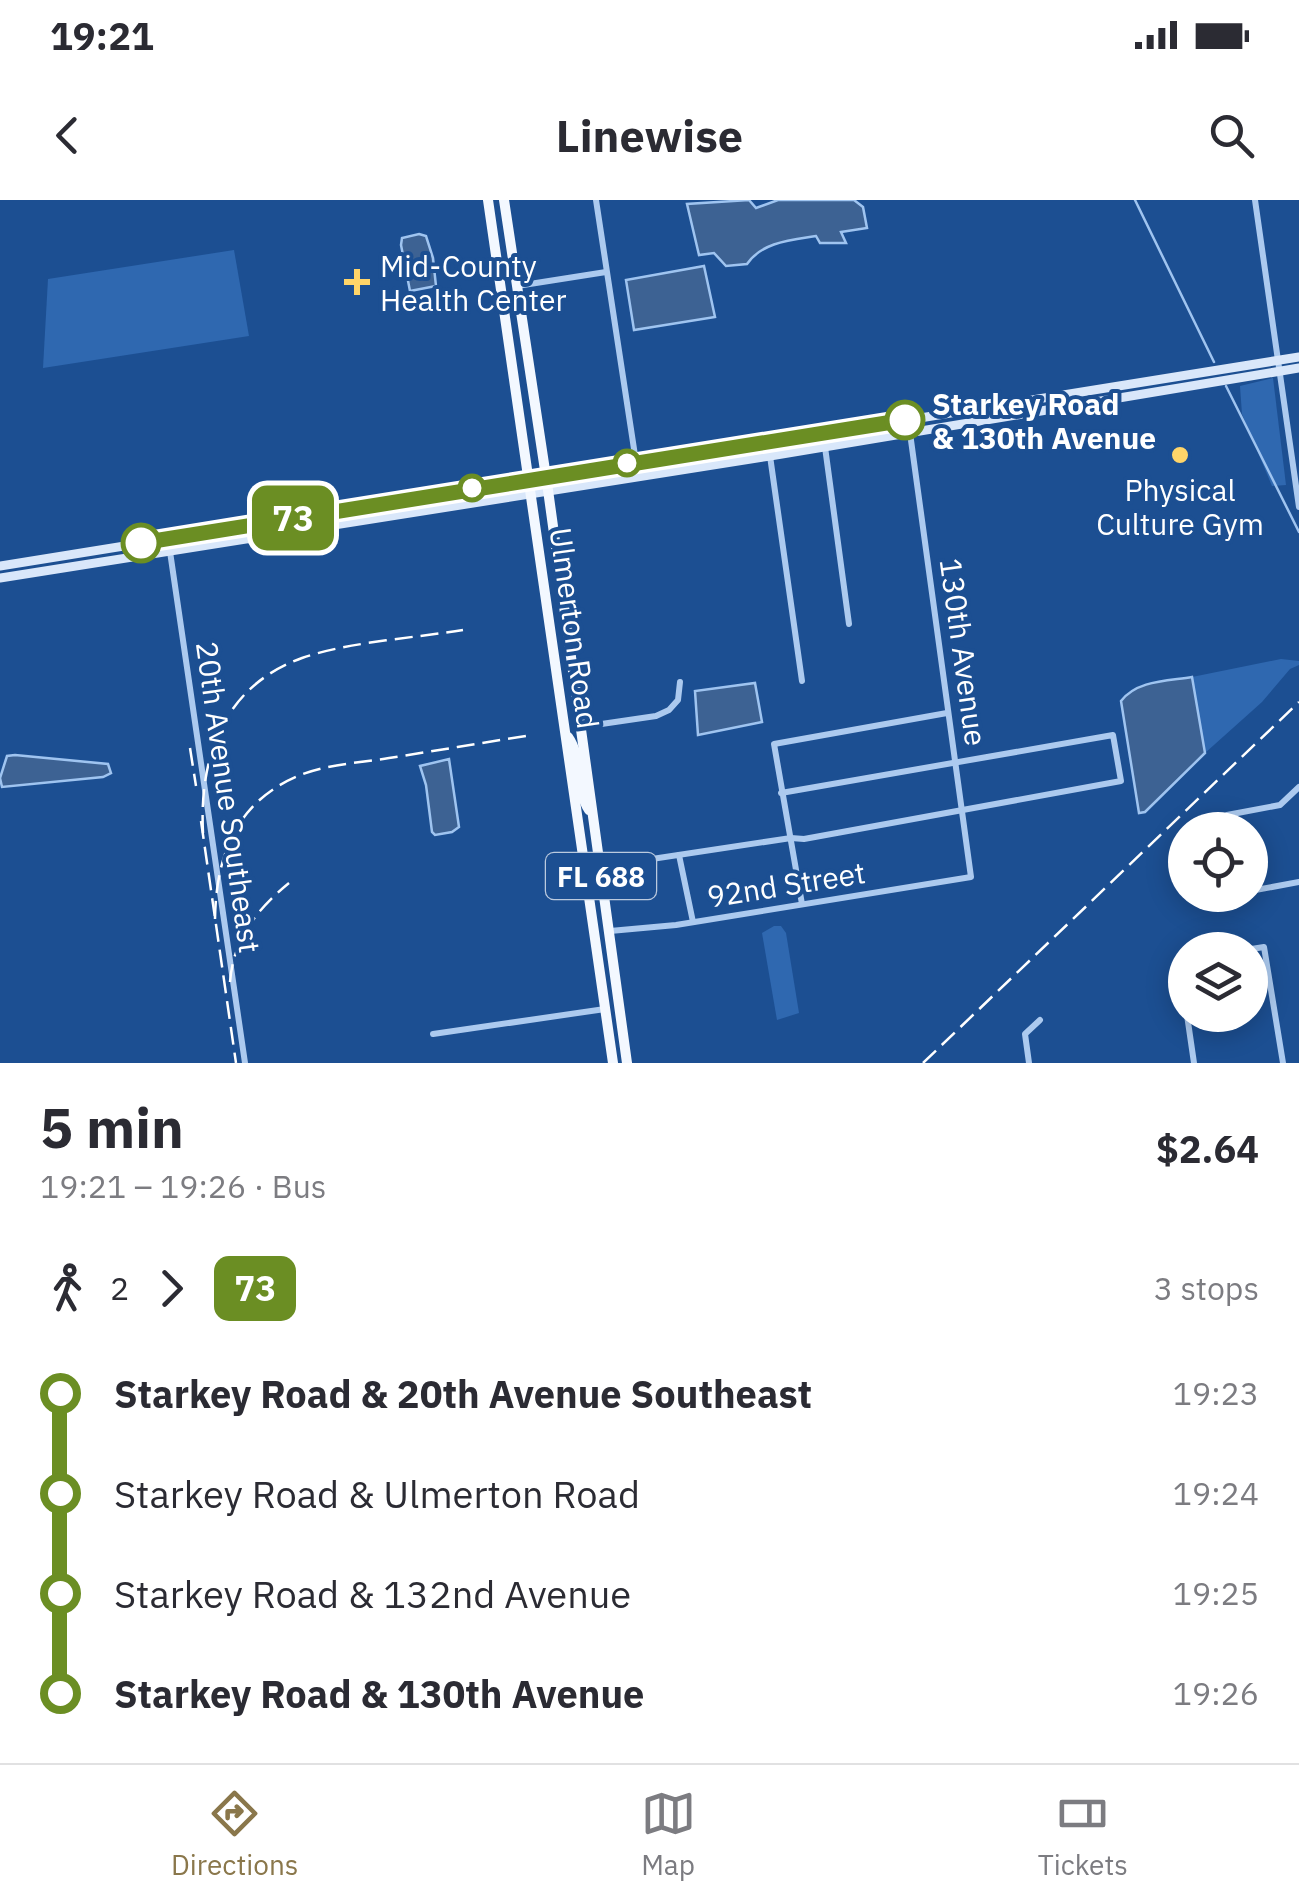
<!DOCTYPE html>
<html lang="en">
<head>
<meta charset="utf-8">
<style>
	body { margin:0; font-family:"IBM Plex Sans",sans-serif; background:#f7f7f7; color:#2b2b33; height:100vh; display:flex; flex-direction:column; font-size:38px; white-space:nowrap }
	* { box-sizing:border-box; margin:0 }
	p { font-size:32px; color:#7c7c81 }
	.icon { flex:none; width:55px; height:55px; fill:none; stroke:currentColor; stroke-width:2; stroke-linecap:round; stroke-linejoin:round }
	.map { position:relative; height:863px; overflow:hidden }
	.details { display:flex; flex-direction:column; background:#fff; flex:1 }
	.details>* { flex:none }
	.badge { padding:0 20px; border-radius:15px; font-size:35px; line-height:65px }
	.tools { position:absolute; left:1168px; top:612px; display:grid; gap:20px }
	.tools a { display:grid; place-items:center; width:100px; height:100px; border-radius:50%; background:#fff; box-shadow:0 5px 25px #0003; font-size:50px }
	.map>.badge { position:absolute; translate:-50% -50%; box-shadow:0 0 0 5px #fff }
	.legs { display:flex; align-items:center; gap:15px; height:110px; padding:0 40px; font-size:32px }
	.legs p { margin-inline-start:auto }
	.summary { display:flex; align-items:center; justify-content:space-between; height:170px; padding:0 40px }
	h1 { font-size:55px; font-weight:800; line-height:75px }
	ul { padding:0 40px; list-style:none }
	li { display:flex; align-items:center; gap:35px; height:100px; font-size:38px }
	li i { display:grid; place-items:center; width:15px; height:100%; margin:0 12px; background:currentColor }
	li i::after { content:''; width:25px; height:25px; margin:-12px; border:8px solid; border-radius:50%; background:#fff }
	li p { margin-inline-start:auto }
	li:first-child i { background:linear-gradient(#0000 50%,currentColor 0) }
	li:last-child i { background:linear-gradient(currentColor 50%,#0000 0) }
	.status { display:flex; justify-content:space-between; align-items:center; height:70px; padding:0 50px; background:#fff; direction:ltr }
	.status svg { height:28px; fill:currentColor }
	header { display:flex; justify-content:space-between; align-items:center; height:130px; padding:0 40px; background:#fff; font-size:45px; font-weight:800 }
	.tab-bar { display:flex; justify-content:space-around; align-items:center; height:140px; border-top:2px solid #e1e1e2; background:#fff; font-size:28px; color:#7c7c81 }
	.tab-bar a { display:grid; justify-items:center; gap:5px }
	.tab-bar .selected { color:#8a774b }
	.map>svg:first-child { display:block }
</style>
</head>
<body>
<div class="status"><b>19:21</b><svg viewBox="0 0 49 12"><path d="M0 12V9h3v3zM5 12V6h3v6zM10 12V3h3v9zM15 12V0h3v12zM26 1h20v11H26zM47 4h2v5h-2z"/></svg></div>
<header><svg class="icon" aria-label="back" viewBox="0 0 24 24"><path d="M15 5l-7 7 7 7"/></svg>Linewise<svg class="icon" aria-label="search" viewBox="0 0 24 24"><circle cx="10" cy="10" r="6"/><path d="M15 15l6 6"/></svg></header>
<div class="map">
<svg width="1299" height="863" viewBox="0 0 1299 863">
	<rect width="100%" height="100%" fill="#1c4f92"/>
	<g fill="#2f68b0">
		<path d="M234,50L249,136L43,168L48,79Z"/>
		<path d="M1273,178L1286,285L1272,286L1242,214L1240,186Z"/>
		<path d="M1281,459L1299,461V465L1290,469L1262,502L1205,553L1192,477Z"/>
		<path d="M774,726H781L786,733L799,813L777,820L762,733Z"/>
	</g>
	<g fill="#3d6293" stroke="#9fc4f0" stroke-width="2.5">
		<path d="M749,0L756,8L778,0H854L863,7L867,28L841,32L846,43H820L816,36C791,40 762,42 747,64L726,66L714,53L699,55L687,4Z"/>
		<path d="M419,34L426,36L433,58L436,86L410,91L401,45L402,38Z"/>
		<path d="M704,66L715,117L634,130L626,80Z"/>
		<path d="M1192,477L1205,553L1145,612L1139,613L1121,501C1137,480 1168,481 1192,477Z"/>
		<path d="M755,483L762,522L698,535L695,491Z"/>
		<path d="M15,555L108,564L111,573L103,577L2,587L0,578L7,556Z"/>
		<path d="M449,559L459,627L452,632L435,635L432,632L426,585L420,566Z"/>
	</g>
	<g fill="none" stroke-linecap="round" stroke-linejoin="round">
		<g stroke="#9fc4f0" stroke-width="2.5">
			<path d="M1135,0L1214,162"/>
			<path d="M1226,186L1299,332"/>
		</g>
		<g stroke="#accaef" stroke-width="6">
			<path d="M596,0L636,262"/>
			<path d="M1255,0L1299,307"/>
			<path d="M517,86L606,72"/>
			<path d="M825,247L849,424"/>
			<path d="M770,256L802,481"/>
			<path d="M168,338L245,863"/>
			<path d="M581,527L656,516L669,510L678,500L680,482"/>
			<path d="M1227,615L1280,605L1299,587"/>
			<path d="M679,655L693,722"/>
			<path d="M599,667L791,638L804,639L1121,581L1113,535L781,593"/>
			<path d="M1250,691L1299,682"/>
			<path d="M1224,695H1225"/>
			<path d="M802,704L774,544L947,513"/>
			<path d="M610,731L676,725L971,677L910,233"/>
			<path d="M1245,750L1264,747L1283,863"/>
			<path d="M1185,759L1179,760L1185,803"/>
			<path d="M1187,815L1194,863"/>
			<path d="M433,834L605,809"/>
			<path d="M1029,863L1025,834L1040,820"/>
		</g>
		<g stroke="#d9e7fa" stroke-width="9">
			<path d="M0,366L1299,157"/>
			<path d="M0,378L770,256L1299,168"/>
		</g>
		<g stroke="#f3f8ff" stroke-width="10">
			<path d="M488,0L613,863"/>
			<path d="M504,0L548,290L627,863"/>
			<path d="M568,537C583,558 575,589 589,610"/>
		</g>
		<g stroke="#fff" stroke-width="2.5" stroke-dasharray="18 8" stroke-linecap="butt">
			<path d="M190,548L196,586"/>
			<path d="M201,621L236,863"/>
			<path d="M203,633C199,556 224,486 302,458C348,442 414,438 463,430"/>
			<path d="M215,719C216,656 236,602 298,576C326,564 360,563 389,558C435,551 480,543 526,536"/>
			<path d="M230,782C233,740 257,709 289,683"/>
			<path d="M923,863L1299,502"/>
		</g>
	</g>
	<g fill="none" stroke-linecap="round" stroke-linejoin="round">
		<g stroke="#fff" stroke-width="22">
			<path id="line-1" d="M141,343L905,220"/>
		</g>
		<use href="#line-1" stroke="#6b8e23" stroke-width="15"/>
	</g>
	<g fill="#ffd569" stroke="#1c4f92" stroke-width="4">
		<path d="M352 67h10v10h10v10h-10v10h-10v-10h-10v-10h10z"/>
		<circle cx="1180" cy="255" r="10"/>
	</g>
	<g fill="#fff" stroke="#6b8e23" stroke-width="5">
		<circle cx="905" cy="220" r="18"/>
		<circle cx="627" cy="263" r="12"/>
		<circle cx="472" cy="288" r="12"/>
		<circle cx="141" cy="343" r="18"/>
	</g>
	<g text-anchor="middle" dominant-baseline="central" stroke-width="8" stroke-linejoin="round" paint-order="stroke">
		<rect fill="#1c4f92" stroke="#bbcade" stroke-width="2.5" x="546" y="653" width="110" height="46" rx="8"/>
		<g font-size="28" font-weight="bold" fill="#fff">
			<text x="601" y="676">FL 688</text>
		</g>
		<g font-size="30" fill="#fff" stroke="#1c4f92" text-anchor="start">
			<text x="380" y="65">Mid-County<tspan x="380" dy="34">Health Center</tspan></text>
			<text x="1180" y="289" text-anchor="middle">Physical<tspan x="1180" dy="34">Culture Gym</tspan></text>
		</g>
		<g font-size="30" font-weight="bold" fill="#fff" stroke="#1c4f92" text-anchor="start">
			<text x="932" y="203">Starkey Road<tspan x="932" dy="34">&amp; 130th Avenue</tspan></text>
		</g>
		<g font-size="30" fill="#fff" stroke="#1c4f92">
			<text transform="translate(575 428) rotate(82)">Ulmerton Road</text>
			<text transform="translate(964 452) rotate(82)">130th Avenue</text>
			<text transform="translate(229 597) rotate(82)">20th Avenue Southeast</text>
			<text transform="translate(786 684) rotate(-9)">92nd Street</text>
		</g>
	</g>
</svg>
<div class="tools">
<a><svg class="icon" aria-label="locate" viewBox="0 0 24 24"><circle cx="12" cy="12" r="6"/><path d="M12 2v4M12 18v4M2 12h4M18 12h4"/></svg></a>
<a><svg class="icon" aria-label="layers" viewBox="0 0 24 24"><path d="M12 4l9 5-9 5-9-5zM3 14l9 5 9-5"/></svg></a>
</div>
<b class="badge" style="left:293px;top:318px;background:#6b8e23;color:#fff">73</b>
</div>
<section class="details">
<div class="summary"><div><h1>5 min</h1><p>19:21 – 19:26 · Bus</p></div><b>$2.64</b></div>
<div class="legs"><svg class="icon" aria-label="walk" viewBox="0 0 24 24"><circle cx="13" cy="4" r="2"/><path d="M13 8l-2 6 4 7M11 14l-3 7M7 12l3-4h3l4 4"/></svg>2<svg class="icon" aria-label="forward" viewBox="0 0 24 24"><path d="M9 5l7 7-7 7"/></svg><b class="badge" style="background:#6b8e23;color:#fff">73</b><p>3 stops</p></div>
<ul>
<li><i style="color:#6b8e23"></i><b>Starkey Road &amp; 20th Avenue Southeast</b><p>19:23</p></li>
<li><i style="color:#6b8e23"></i><span>Starkey Road &amp; Ulmerton Road</span><p>19:24</p></li>
<li><i style="color:#6b8e23"></i><span>Starkey Road &amp; 132nd Avenue</span><p>19:25</p></li>
<li><i style="color:#6b8e23"></i><b>Starkey Road &amp; 130th Avenue</b><p>19:26</p></li>
</ul>
</section>
<nav class="tab-bar">
<a class="selected"><svg class="icon" aria-label="directions" viewBox="0 0 24 24"><path d="M12 3l9 9-9 9-9-9zM9 14v-3h6M13 9l2 2-2 2"/></svg>Directions</a>
<a><svg class="icon" aria-label="map" viewBox="0 0 24 24"><path d="M3 6l6-2 6 2 6-2v14l-6 2-6-2-6 2zM9 4v14M15 6v14"/></svg>Map</a>
<a><svg class="icon" aria-label="tickets" viewBox="0 0 24 24"><path d="M3 7h18v10H3zM15 7v10"/></svg>Tickets</a>
</nav>
</body>
</html>
